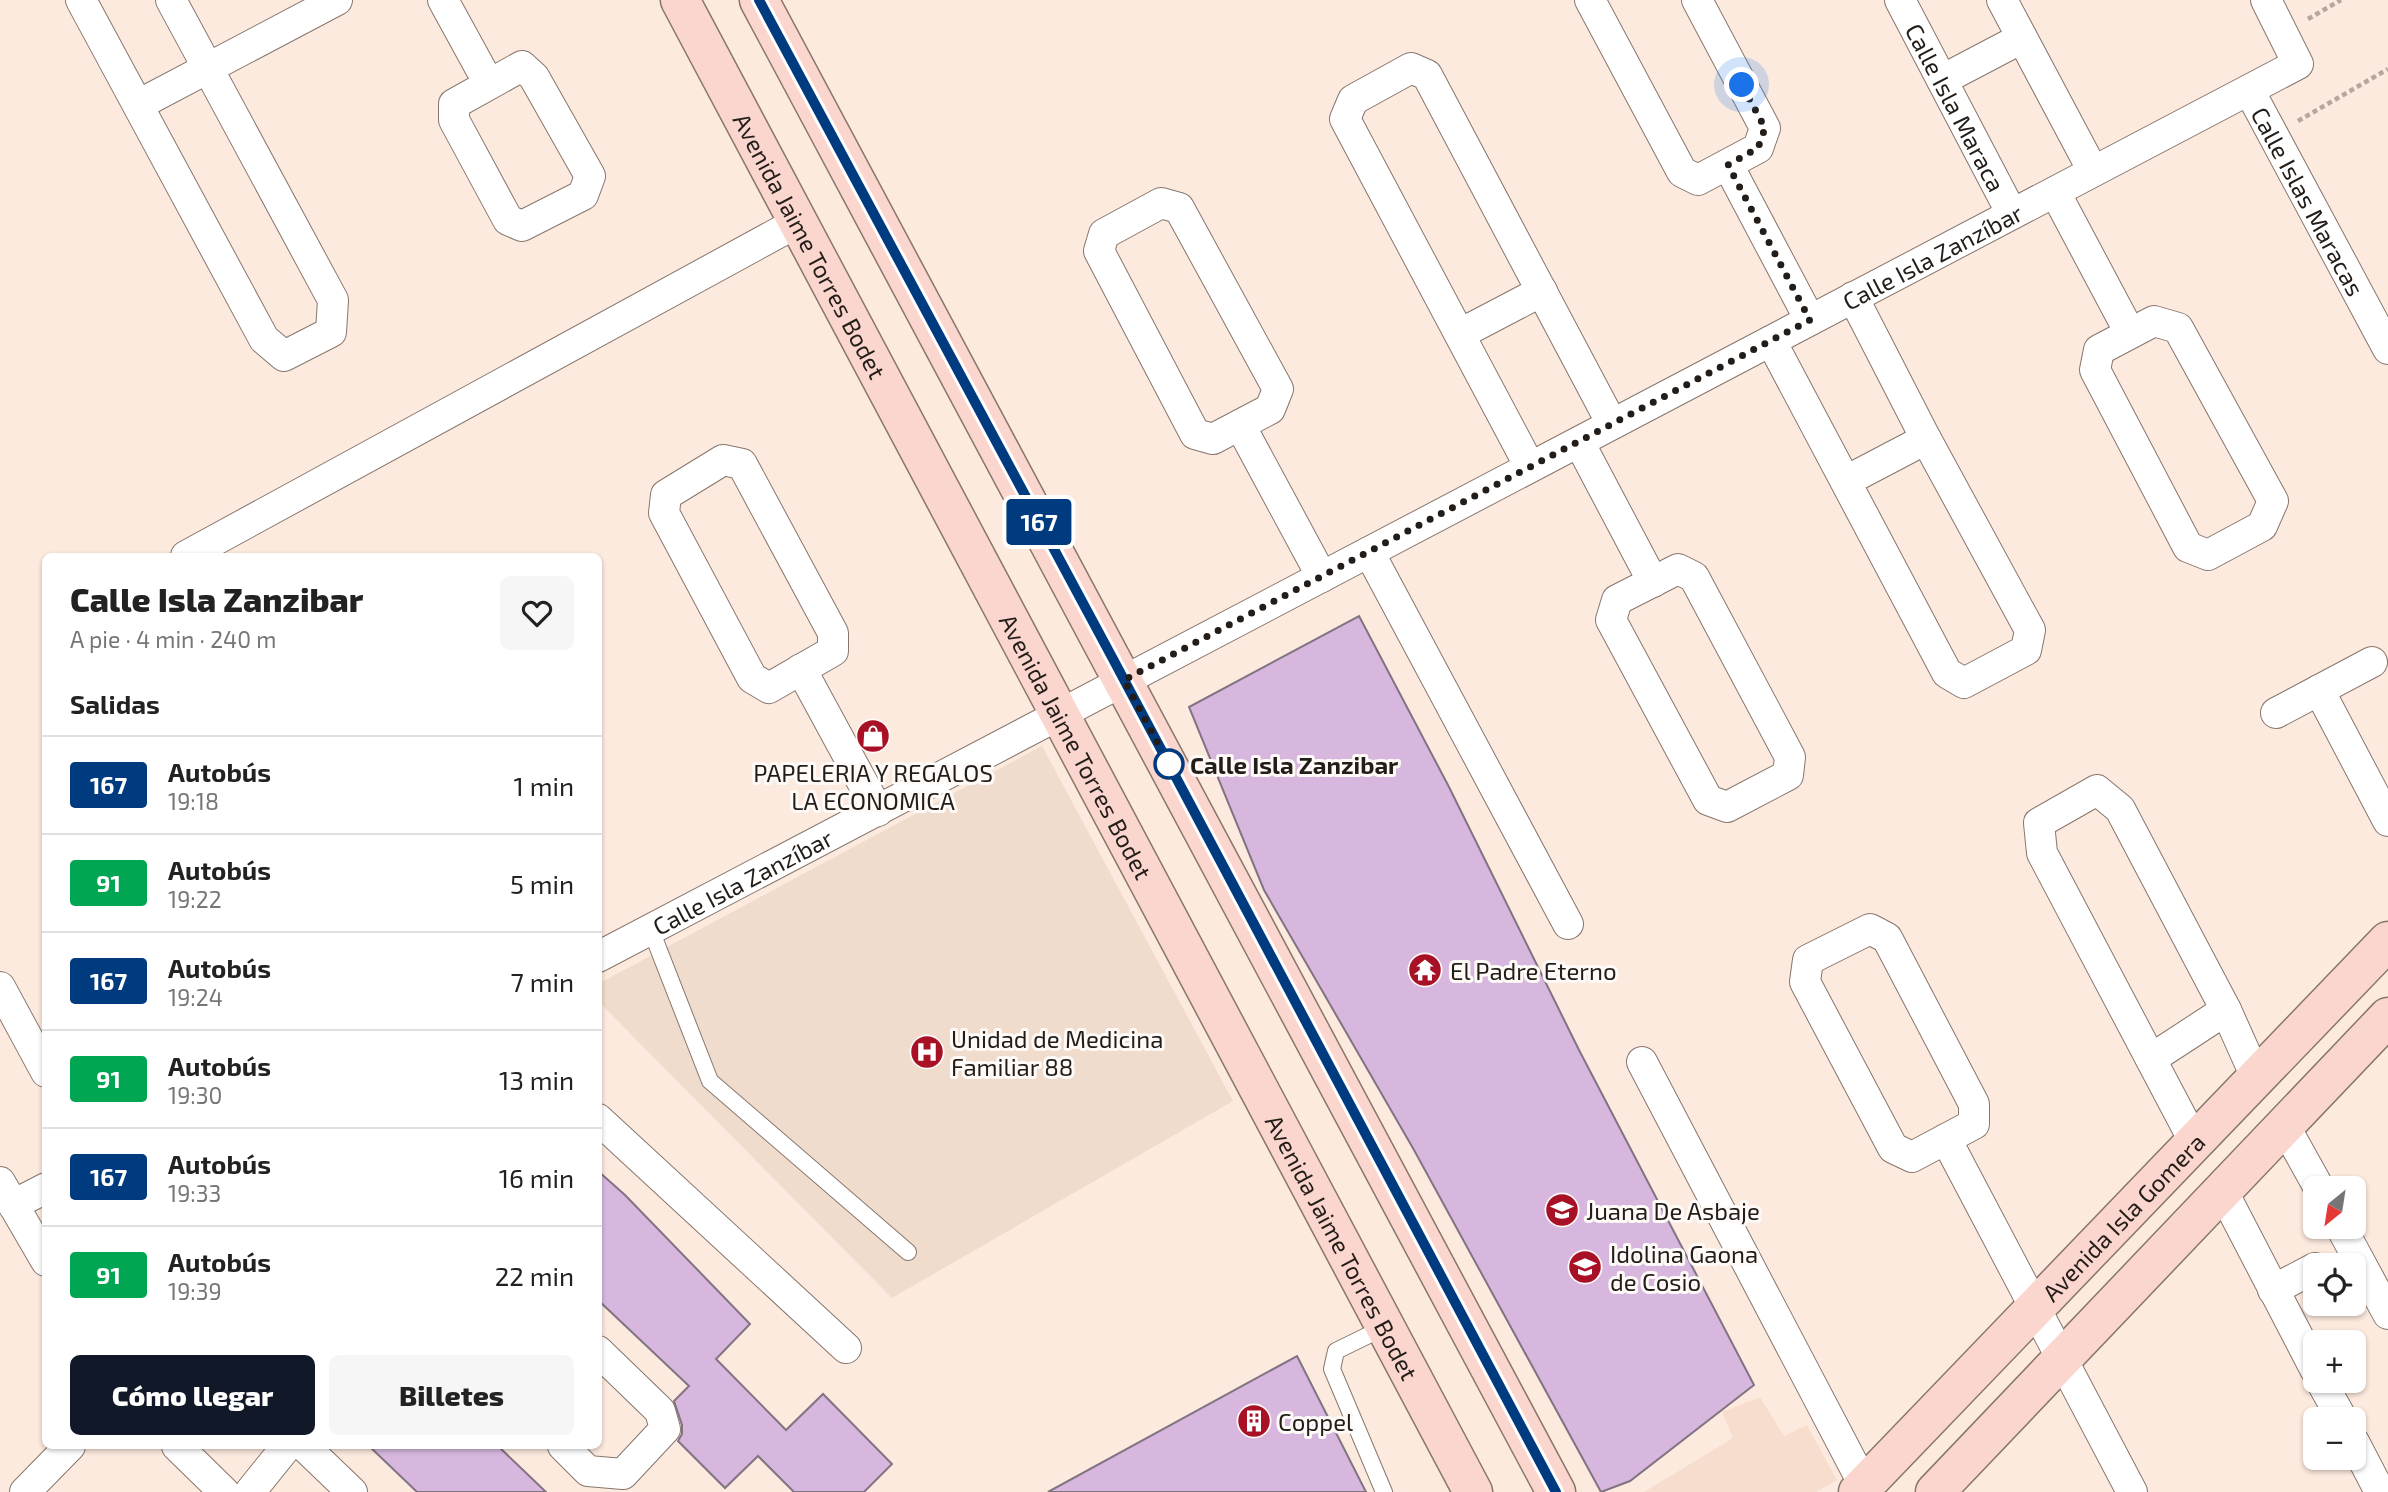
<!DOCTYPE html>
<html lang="es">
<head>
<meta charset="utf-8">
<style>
	body { margin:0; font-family:"Exo 2",sans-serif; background:#f6f6f6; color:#222; height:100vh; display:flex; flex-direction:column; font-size:26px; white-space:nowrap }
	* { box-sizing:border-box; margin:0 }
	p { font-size:23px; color:#767676 }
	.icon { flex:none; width:38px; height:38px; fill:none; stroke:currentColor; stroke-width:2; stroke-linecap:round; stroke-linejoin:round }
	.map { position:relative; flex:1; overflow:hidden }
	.panel { position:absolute; left:42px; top:553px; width:560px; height:896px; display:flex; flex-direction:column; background:#fff; border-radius:10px; box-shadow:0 2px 5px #0004 }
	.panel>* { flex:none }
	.badge { padding:0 14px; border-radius:5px; font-size:24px; line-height:46px }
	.needle { width:46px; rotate:210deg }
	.fabs { position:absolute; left:2303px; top:1176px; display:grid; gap:14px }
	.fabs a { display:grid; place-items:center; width:63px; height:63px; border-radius:10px; background:#fff; box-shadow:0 2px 5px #0004; font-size:35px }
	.you { position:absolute; width:35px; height:35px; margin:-18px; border:5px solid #fff; border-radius:50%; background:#1a73e8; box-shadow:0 0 0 10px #1a73e833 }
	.map>.badge { position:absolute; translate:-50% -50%; box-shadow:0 0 0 4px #fff }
	h2 { padding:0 28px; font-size:26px; line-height:63px }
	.round { display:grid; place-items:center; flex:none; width:74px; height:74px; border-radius:10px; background:#f6f6f6 }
	.headline { display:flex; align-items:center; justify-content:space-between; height:119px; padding:0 28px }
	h1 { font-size:33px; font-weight:800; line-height:52px }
	.button { display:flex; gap:14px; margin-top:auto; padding:14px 28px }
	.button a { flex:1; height:80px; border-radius:10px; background:#111827; color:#fff; font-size:28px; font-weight:800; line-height:80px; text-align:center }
	.button a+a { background:#f6f6f6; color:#222 }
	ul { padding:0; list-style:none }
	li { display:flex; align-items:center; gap:21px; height:98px; padding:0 28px; border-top:2px solid #e0e0e0 }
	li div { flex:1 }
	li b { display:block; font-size:26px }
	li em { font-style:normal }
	li .badge { min-width:77px; font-weight:700; text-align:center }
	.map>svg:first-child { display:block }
</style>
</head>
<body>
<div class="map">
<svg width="2388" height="1492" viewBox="0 0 2388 1492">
	<rect width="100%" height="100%" fill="#fdeade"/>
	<path fill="#f7ddcd" d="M1760,1397L1784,1436L1807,1425L1837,1480L1816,1492H1644L1733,1438L1722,1412Z"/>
	<path fill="#f0dccd" d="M1042,746L1233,1101L892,1298L599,1002L598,984Z"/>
	<g fill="#d7b7de" stroke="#807482" stroke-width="2">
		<path d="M1359,616L1449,787L1579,1050L1754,1385L1630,1481L1601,1492L1414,1150L1264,890L1189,707Z"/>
		<path d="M598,1171L625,1195L750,1324L716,1359L786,1430L823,1394L892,1464L864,1492H794L758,1456L725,1488L678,1441L682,1434V1425L674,1401L689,1386L598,1300Z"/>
		<path d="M1297,1356L1366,1492H1048Z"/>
		<path d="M369,1446H498L546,1492H417Z"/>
	</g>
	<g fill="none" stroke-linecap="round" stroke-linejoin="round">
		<g stroke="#87766c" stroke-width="18">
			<g id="lane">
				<path d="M651,930L710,1081L908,1252"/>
				<path d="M1384,1492L1332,1369L1336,1351L1385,1327"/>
			</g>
		</g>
		<g stroke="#87766c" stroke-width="32">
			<g id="street">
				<path d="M81,0L264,339L284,356L331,332L333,300L171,0"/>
				<path d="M443,0L489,84"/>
				<path d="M1590,0L1682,172L1698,180L1758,148L1765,128L1697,0"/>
				<path id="s1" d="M1900,0L2012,214"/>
				<path d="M2002,0L2093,171"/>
				<path d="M522,66L534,77L590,176L583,195L522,226L508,220L454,120V104Z"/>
				<path d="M1942,80L2022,38"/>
				<path id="s2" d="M2249,90L2388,349"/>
				<path d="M138,105L337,0"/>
				<path d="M1728,165L1810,320"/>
				<path d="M2055,192L2130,333"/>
				<path d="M1161,203L1179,208L1278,389L1270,409L1213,439L1195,434L1099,251L1104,234Z"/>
				<path d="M2154,321L2178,328L2273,501L2262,526L2208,555L2188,547L2095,370L2099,350Z"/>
				<path d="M1460,334L1542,291"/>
				<path d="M1771,341L1947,673L1964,683L2026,650L2030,630L1926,439L1853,297"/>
				<path d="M1240,425L1322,577"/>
				<path d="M1579,442L1653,582"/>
				<path d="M723,460L742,464L833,633V651L769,688L752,678L664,513L666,495Z"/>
				<path d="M1530,467L1345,119L1353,100L1411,68L1427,75L1612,424"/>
				<path d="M1846,481L1926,439"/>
				<path d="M1369,552L1568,924"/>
				<path d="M186,556L798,222"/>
				<path d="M1678,569L1694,577L1790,757L1788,775L1727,807L1708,800L1611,620L1617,600Z"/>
				<path d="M801,669L878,811"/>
				<path d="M2319,690L2388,821"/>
				<path d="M2276,713L2372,662"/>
				<path d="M1870,929L1887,938L1974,1104V1124L1912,1157L1893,1148L1805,982L1808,960Z"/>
				<path id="s3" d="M598,957L2298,64L2266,0"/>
				<path d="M0,987L46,1072"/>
				<path d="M2151,1059L2226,1010"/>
				<path d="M1642,1062L1864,1485"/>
				<path d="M598,1119L846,1348"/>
				<path d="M2284,1125L2319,1188"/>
				<path d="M1946,1139L2132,1492"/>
				<path d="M2194,1141L2042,853L2039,823L2097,790L2120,809L2226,1010L2256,1077"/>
				<path d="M0,1182L46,1261"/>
				<path d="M2222,1190L2315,1369"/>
				<path d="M13,1205L46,1188"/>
				<path d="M2341,1227L2388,1314"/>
				<path d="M2273,1290L2315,1268"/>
				<path d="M2321,1381L2342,1419"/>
				<path d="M2354,1442L2380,1492"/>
				<path d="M177,1446L224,1492"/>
				<path d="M304,1446L352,1492"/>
				<path d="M563,1446L588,1471L623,1474L665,1429L660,1411L598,1351"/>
				<path d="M25,1492L70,1446"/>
				<path d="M250,1492L287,1446"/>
			</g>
		</g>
		<g stroke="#87766c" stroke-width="41">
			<g id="secondary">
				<path id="s4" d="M680,0L1473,1492"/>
				<path d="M759,0L1556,1492"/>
				<path id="s5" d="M1858,1492L2388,941"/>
				<path d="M1935,1492L2388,1017"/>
			</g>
		</g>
		<g stroke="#b6a79e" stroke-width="4.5" stroke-dasharray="5 3.5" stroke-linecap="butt">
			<path d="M2308,19L2341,0"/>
			<path d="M2298,121L2388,69"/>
		</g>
		<use href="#lane" stroke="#fff" stroke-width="16"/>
		<use href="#street" stroke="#fff" stroke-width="30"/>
		<use href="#secondary" stroke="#fbd6ce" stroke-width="38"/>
	</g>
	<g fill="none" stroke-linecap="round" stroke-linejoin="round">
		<g stroke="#fff" stroke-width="16">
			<path id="line" d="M759,0L1113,659L1556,1492"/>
		</g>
		<use href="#line" stroke="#003b80" stroke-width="10"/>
		<path stroke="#231d19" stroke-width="7" stroke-dasharray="0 12.6" d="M1169,764L1124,680L1810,320L1728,165L1758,148L1765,128L1742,85"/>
	</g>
	<defs>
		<g id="shop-disc" transform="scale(1.75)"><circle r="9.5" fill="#a81125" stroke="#fefaf8"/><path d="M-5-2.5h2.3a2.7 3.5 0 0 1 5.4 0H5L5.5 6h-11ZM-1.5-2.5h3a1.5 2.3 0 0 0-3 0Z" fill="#fff"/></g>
		<g id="temple-disc" transform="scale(1.75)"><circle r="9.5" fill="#a81125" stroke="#fefaf8"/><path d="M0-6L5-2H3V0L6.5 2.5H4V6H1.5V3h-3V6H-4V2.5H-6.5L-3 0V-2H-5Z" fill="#fff"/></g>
		<g id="hospital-disc" transform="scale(1.75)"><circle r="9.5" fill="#a81125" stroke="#fefaf8"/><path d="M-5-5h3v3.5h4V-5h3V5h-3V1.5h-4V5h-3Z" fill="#fff"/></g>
		<g id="school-disc" transform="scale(1.75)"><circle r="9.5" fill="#a81125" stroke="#fefaf8"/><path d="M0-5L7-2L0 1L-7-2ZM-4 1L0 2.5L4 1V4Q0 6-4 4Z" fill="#fff"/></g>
		<g id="building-disc" transform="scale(1.75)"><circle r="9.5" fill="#a81125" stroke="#fefaf8"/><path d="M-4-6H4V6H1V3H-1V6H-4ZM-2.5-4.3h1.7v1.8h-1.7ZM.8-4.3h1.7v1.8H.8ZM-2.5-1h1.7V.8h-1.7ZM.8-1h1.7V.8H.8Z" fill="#fff"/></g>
	</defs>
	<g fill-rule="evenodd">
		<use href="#shop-disc" x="873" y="736"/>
		<use href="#temple-disc" x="1425" y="970"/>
		<use href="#hospital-disc" x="927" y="1052"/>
		<use href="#school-disc" x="1562" y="1210"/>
		<use href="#school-disc" x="1585" y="1267"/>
		<use href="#building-disc" x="1254" y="1421"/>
	</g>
	<circle fill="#fff" stroke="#003b80" stroke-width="3.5" cx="1169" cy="764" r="14"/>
	<g text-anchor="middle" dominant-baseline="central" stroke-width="6" stroke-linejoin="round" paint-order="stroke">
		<g font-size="24" fill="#231d19" stroke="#fefaf8">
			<text stroke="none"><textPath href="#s1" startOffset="121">Calle Isla Maraca</textPath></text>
			<text stroke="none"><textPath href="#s2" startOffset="126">Calle Islas Maracas</textPath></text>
			<text stroke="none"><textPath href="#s4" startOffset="278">Avenida Jaime Torres Bodet</textPath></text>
			<text stroke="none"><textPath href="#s3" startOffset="1507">Calle Isla Zanzíbar</textPath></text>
			<text stroke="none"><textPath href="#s4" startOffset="845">Avenida Jaime Torres Bodet</textPath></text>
			<text stroke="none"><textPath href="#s3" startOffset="163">Calle Isla Zanzíbar</textPath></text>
			<text stroke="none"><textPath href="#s5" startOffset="382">Avenida Isla Gomera</textPath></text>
			<text stroke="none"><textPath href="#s4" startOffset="1412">Avenida Jaime Torres Bodet</textPath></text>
		</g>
		<g font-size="24" font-weight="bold" fill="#231d19" stroke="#fefaf8" text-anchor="start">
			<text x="1190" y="764">Calle Isla Zanzibar</text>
		</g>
		<g font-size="24" fill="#231d19" stroke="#fefaf8" text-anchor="start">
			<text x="873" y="772" text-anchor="middle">PAPELERIA Y REGALOS<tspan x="873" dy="28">LA ECONOMICA</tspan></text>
			<text x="1450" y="970">El Padre Eterno</text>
			<text x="951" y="1038">Unidad de Medicina<tspan x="951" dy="28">Familiar 88</tspan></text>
			<text x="1586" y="1210">Juana De Asbaje</text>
			<text x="1610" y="1253">Idolina Gaona<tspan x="1610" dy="28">de Cosio</tspan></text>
			<text x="1278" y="1421">Coppel</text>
		</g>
	</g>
</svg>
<div class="fabs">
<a><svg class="needle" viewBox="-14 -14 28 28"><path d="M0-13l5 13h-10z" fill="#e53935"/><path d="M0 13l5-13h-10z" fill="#767676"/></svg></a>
<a><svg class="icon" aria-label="locate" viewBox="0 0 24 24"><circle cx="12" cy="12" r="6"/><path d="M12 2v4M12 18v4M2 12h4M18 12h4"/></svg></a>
<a>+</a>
<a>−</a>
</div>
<div class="you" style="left:1742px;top:85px"></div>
<b class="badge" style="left:1039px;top:522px;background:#003b80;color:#fff">167</b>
<section class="panel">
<div class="headline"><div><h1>Calle Isla Zanzibar</h1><p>A pie · 4 min · 240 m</p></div><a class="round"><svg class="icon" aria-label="heart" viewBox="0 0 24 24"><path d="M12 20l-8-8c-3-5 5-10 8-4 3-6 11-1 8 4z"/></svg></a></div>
<h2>Salidas</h2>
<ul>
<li><span class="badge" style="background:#003b80;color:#fff">167</span><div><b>Autobús</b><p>19:18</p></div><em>1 min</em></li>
<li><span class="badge" style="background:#00a651;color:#fff">91</span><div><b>Autobús</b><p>19:22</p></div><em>5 min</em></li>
<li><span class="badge" style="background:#003b80;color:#fff">167</span><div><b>Autobús</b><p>19:24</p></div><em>7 min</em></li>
<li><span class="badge" style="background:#00a651;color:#fff">91</span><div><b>Autobús</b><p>19:30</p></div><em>13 min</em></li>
<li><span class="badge" style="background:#003b80;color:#fff">167</span><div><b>Autobús</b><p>19:33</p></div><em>16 min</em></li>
<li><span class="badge" style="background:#00a651;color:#fff">91</span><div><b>Autobús</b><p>19:39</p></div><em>22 min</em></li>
</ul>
<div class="button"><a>Cómo llegar</a><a>Billetes</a></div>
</section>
</div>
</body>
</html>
